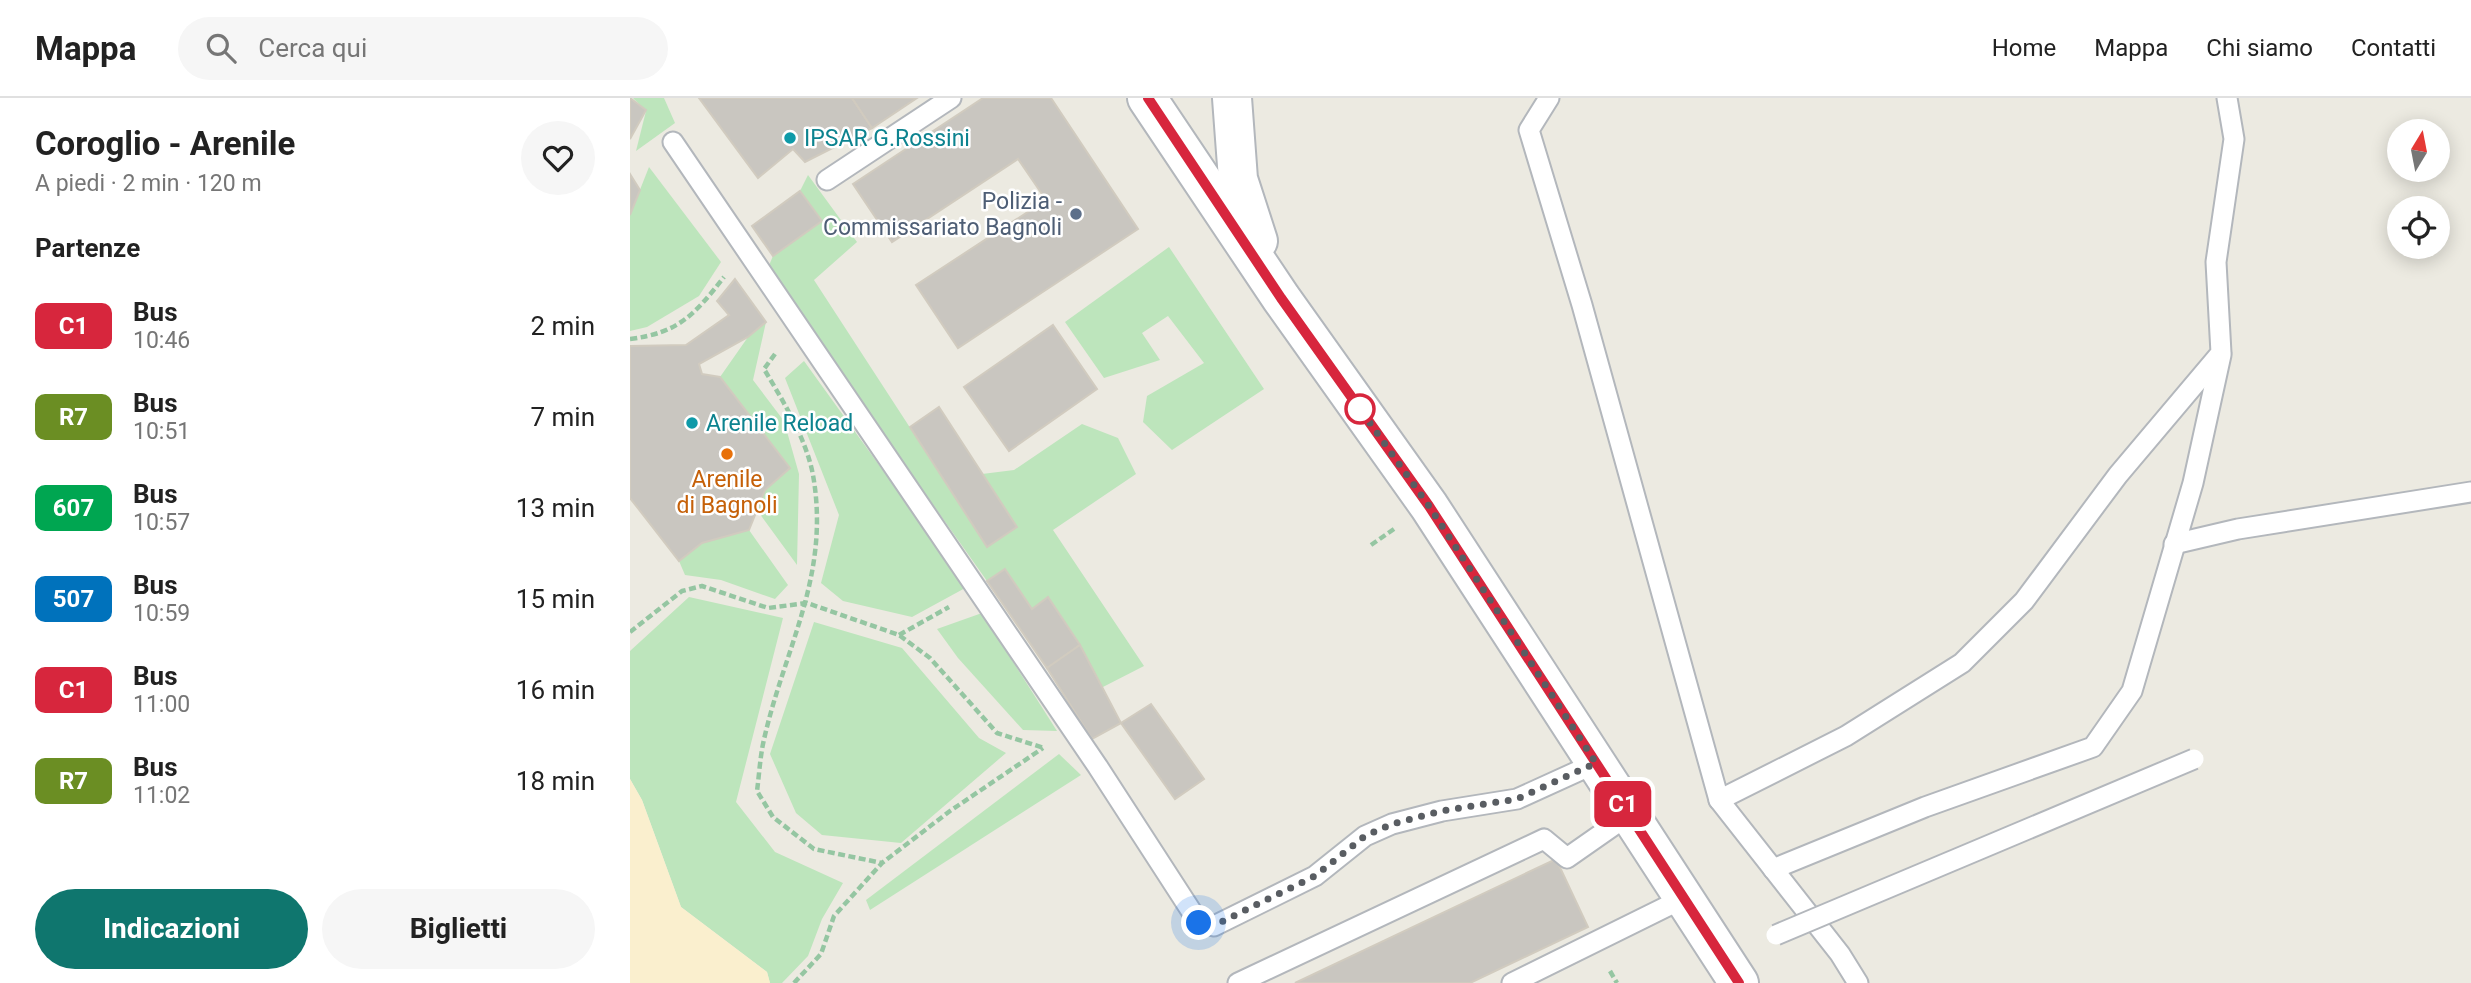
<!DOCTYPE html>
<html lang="it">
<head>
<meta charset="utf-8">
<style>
	body { margin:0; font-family:Roboto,sans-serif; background:#f6f6f6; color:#222; height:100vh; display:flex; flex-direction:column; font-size:26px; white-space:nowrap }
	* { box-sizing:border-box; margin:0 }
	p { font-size:23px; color:#767676 }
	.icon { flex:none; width:38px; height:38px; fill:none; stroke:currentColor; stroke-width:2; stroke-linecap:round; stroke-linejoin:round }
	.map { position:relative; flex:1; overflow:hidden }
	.drawer { display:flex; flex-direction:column; background:#fff; width:630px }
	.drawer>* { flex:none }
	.badge { padding:0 14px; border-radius:10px; font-size:24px; line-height:46px }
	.needle { width:46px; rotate:10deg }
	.tools { position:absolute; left:1757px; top:21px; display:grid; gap:14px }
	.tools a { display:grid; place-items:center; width:63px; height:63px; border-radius:50%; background:#fff; box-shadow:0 4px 18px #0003; font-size:35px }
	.you { position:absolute; width:35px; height:35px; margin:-18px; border:5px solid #fff; border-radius:50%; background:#1a73e8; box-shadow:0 0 0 10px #1a73e833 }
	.map>.badge { position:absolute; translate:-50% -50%; box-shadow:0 0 0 4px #fff }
	h2 { padding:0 35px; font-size:26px; line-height:63px }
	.round { display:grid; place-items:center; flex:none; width:74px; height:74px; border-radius:37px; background:#f6f6f6 }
	.headline { display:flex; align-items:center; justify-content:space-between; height:119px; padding:0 35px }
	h1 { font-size:33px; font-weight:700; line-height:52px }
	.cta { display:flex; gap:14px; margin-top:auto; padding:14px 35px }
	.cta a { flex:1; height:80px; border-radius:42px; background:#0f766e; color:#fff; font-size:28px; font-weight:700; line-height:80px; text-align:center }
	.cta a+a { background:#f6f6f6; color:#222 }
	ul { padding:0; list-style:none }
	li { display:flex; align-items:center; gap:21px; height:91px; padding:0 35px }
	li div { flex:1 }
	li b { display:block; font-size:26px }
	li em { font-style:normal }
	li .badge { min-width:77px; font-weight:700; text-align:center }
	header { display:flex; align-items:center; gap:42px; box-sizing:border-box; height:98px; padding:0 35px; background:#fff; border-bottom:2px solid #e0e0e0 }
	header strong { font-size:33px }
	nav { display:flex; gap:38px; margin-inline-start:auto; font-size:24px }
	.search { width:490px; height:63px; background:#f6f6f6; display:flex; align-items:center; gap:18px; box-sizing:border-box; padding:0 24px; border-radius:38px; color:#767676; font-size:26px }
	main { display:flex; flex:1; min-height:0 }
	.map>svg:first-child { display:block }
</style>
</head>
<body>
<header>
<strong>Mappa</strong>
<div class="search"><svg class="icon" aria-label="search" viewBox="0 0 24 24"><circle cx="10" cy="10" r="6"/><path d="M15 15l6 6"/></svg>Cerca qui</div>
<nav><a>Home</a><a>Mappa</a><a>Chi siamo</a><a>Contatti</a></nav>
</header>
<main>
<section class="drawer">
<div class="headline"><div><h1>Coroglio - Arenile</h1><p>A piedi · 2 min · 120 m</p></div><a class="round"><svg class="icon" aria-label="heart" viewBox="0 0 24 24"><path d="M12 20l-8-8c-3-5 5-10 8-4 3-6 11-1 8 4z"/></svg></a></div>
<h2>Partenze</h2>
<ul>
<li><span class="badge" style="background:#d7263d;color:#fff">C1</span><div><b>Bus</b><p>10:46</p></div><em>2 min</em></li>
<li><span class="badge" style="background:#6b8e23;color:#fff">R7</span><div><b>Bus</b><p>10:51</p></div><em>7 min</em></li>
<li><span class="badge" style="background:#00a651;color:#fff">607</span><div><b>Bus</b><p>10:57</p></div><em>13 min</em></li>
<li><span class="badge" style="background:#0072bc;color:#fff">507</span><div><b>Bus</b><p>10:59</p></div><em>15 min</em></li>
<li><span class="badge" style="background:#d7263d;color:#fff">C1</span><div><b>Bus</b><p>11:00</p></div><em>16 min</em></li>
<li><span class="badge" style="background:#6b8e23;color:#fff">R7</span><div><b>Bus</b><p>11:02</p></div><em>18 min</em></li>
</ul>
<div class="cta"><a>Indicazioni</a><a>Biglietti</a></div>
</section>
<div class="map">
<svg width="1841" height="885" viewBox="0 0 1841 885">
	<rect width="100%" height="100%" fill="#eceae1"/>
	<g fill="#bde5bc">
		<path d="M3,0H34L45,25L6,53L16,13Z"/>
		<path d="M19,69L91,164L69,198L17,229L0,233V117Z"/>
		<path d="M178,77L227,144L184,182L357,448L352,376L384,372L452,326L488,340L506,376L423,432L514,568L471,590L450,547L418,500L402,511L375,471L357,483L137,172L143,158L192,123L170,93Z"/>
		<path d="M539,149L634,291L542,352L513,324L517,298L574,265L538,218L512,235L530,262L474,280L435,224Z"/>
		<path d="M136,224L123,282L154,323L169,376L167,467L127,412L135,392L160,370L90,279L118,239Z"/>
		<path d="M174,263L337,489L282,519L213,503L191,485L209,417L155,280Z"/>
		<path d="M119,432L158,487L145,501L91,482L55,477L49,463L72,445Z"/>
		<path d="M59,499L153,520L106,704L145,754L213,785L192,821L178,858L152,885H140L137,874L51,809L12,702L0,681V553Z"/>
		<path d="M352,515L427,633L393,632L328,560L307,531Z"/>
		<path d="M184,524L272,550L349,640L376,655L271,745L192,737L166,715L140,656Z"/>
		<path d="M429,656L451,677L240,812L236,802Z"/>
	</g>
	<path fill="#faefce" d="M0,681L12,702L51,809L137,874L140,885H0Z"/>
	<g fill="#c9c6c0" stroke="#d1cbbf" stroke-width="2">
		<path d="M0,0L16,12L0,41Z"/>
		<path d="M69,0H222L242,30L175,64L163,51L128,80Z"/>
		<path d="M222,0H287L242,30Z"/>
		<path d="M353,0H421L508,131L328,250L286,187L416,102L388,61L262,144L223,86Z"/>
		<path d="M0,76L10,92L0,117Z"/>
		<path d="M170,93L192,123L143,158L122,128Z"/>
		<path d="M105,181L136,224L118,239L69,266L72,276L90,279L160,370L135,392L119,432L72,445L49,463L0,400V248L56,247L99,217L87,203Z"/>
		<path d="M423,227L467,291L379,353L334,289Z"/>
		<path d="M309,309L387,429L357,449L280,329Z"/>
		<path d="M375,471L402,511L418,499L450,547L417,570L357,483Z"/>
		<path d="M450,547L491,625L462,641L417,570Z"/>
		<path d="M521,606L574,681L545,701L491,625Z"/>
		<path d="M926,761L958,829L840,885H665Z"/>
	</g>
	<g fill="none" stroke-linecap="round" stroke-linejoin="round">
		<g stroke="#b3b7bc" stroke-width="23">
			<g id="service">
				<path d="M919,0L899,32L952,207L1089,702L1210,856L1228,885"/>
				<path d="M43,44L468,669L569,825L584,828L685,778L735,738L762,726L812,713L887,701L966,665"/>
				<path d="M197,82L321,0"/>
				<path d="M1544,446L1608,431L1841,394"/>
				<path d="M1089,702L1216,638L1332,565L1394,503L1488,377L1591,255L1586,164L1604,41L1597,0"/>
				<path d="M1143,771L1295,709L1463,649L1502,593L1563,385L1591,257"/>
				<path d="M608,885L914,741L937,760L1000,716"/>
				<path d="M882,885L1054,800"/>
			</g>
		</g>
		<g stroke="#b3b7bc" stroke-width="42">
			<g id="tertiary">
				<path d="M517,0L651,200L799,408L1109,885"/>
				<path d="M602,0L608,81L628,143"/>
			</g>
		</g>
		<g stroke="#95c6a2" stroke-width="4.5" stroke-dasharray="7 3.5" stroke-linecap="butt">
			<path d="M0,241C49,235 65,216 94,179"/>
			<path d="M145,256L134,271C153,303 176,340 183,377C201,479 153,552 133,646C130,661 129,678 127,693L143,719L184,751L252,765"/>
			<path d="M741,447L764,431"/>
			<path d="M0,534L52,493L72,488L138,510L177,505L269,537L300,560L367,635L414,650"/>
			<path d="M269,537L319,509"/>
			<path d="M980,873L987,885"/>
			<path d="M164,885L191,856L204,818L252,765L320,713L413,650"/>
		</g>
		<use href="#service" stroke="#fff" stroke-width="19"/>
		<use href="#tertiary" stroke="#fff" stroke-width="38"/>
		<g stroke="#b3b7bc" stroke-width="23" stroke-linecap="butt">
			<path id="service-bridge" d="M1146,837L1564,661"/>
		</g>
		<use href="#service-bridge" stroke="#fff" stroke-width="19"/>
	</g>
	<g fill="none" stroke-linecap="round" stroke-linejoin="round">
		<g stroke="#fff" stroke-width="16">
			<path id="line" d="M518,0L651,200L799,408L1109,885"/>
		</g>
		<use href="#line" stroke="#d7263d" stroke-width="10"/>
		<path stroke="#595d62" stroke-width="7" stroke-dasharray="0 12.6" d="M569,825L583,828L685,778L735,738L762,726L811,713L887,701L966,665L799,408L730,311"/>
	</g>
	<g fill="#0f9aa8" stroke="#fff" stroke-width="2.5">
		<circle cx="160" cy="40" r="7"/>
		<circle cx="62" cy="325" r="7"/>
	</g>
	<circle fill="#5c6f8a" stroke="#fff" stroke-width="2.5" cx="446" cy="116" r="7"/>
	<circle fill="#fff" stroke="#d7263d" stroke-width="3.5" cx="730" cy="311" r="14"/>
	<circle fill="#e8710a" stroke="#fff" stroke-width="2.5" cx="97" cy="356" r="7"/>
	<g text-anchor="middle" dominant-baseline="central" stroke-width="5" stroke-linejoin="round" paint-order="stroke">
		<g font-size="23" fill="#0d838f" stroke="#fff" text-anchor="start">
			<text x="174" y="40">IPSAR G.Rossini</text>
			<text x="76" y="325">Arenile Reload</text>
		</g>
		<g font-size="23" fill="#4e5e75" stroke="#fff" text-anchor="end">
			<text x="432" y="103">Polizia -<tspan x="432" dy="26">Commissariato Bagnoli</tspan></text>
		</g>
		<g font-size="23" fill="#c56008" stroke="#fff">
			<text x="97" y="381">Arenile<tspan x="97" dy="26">di Bagnoli</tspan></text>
		</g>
	</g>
</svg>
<div class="tools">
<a><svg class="needle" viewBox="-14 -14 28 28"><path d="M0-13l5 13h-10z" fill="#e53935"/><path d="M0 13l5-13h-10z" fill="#767676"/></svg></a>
<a><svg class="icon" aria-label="locate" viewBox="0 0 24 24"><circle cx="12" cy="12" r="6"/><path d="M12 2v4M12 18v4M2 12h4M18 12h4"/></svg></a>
</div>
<div class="you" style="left:569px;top:825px"></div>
<b class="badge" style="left:993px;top:706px;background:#d7263d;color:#fff">C1</b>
</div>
</main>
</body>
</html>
